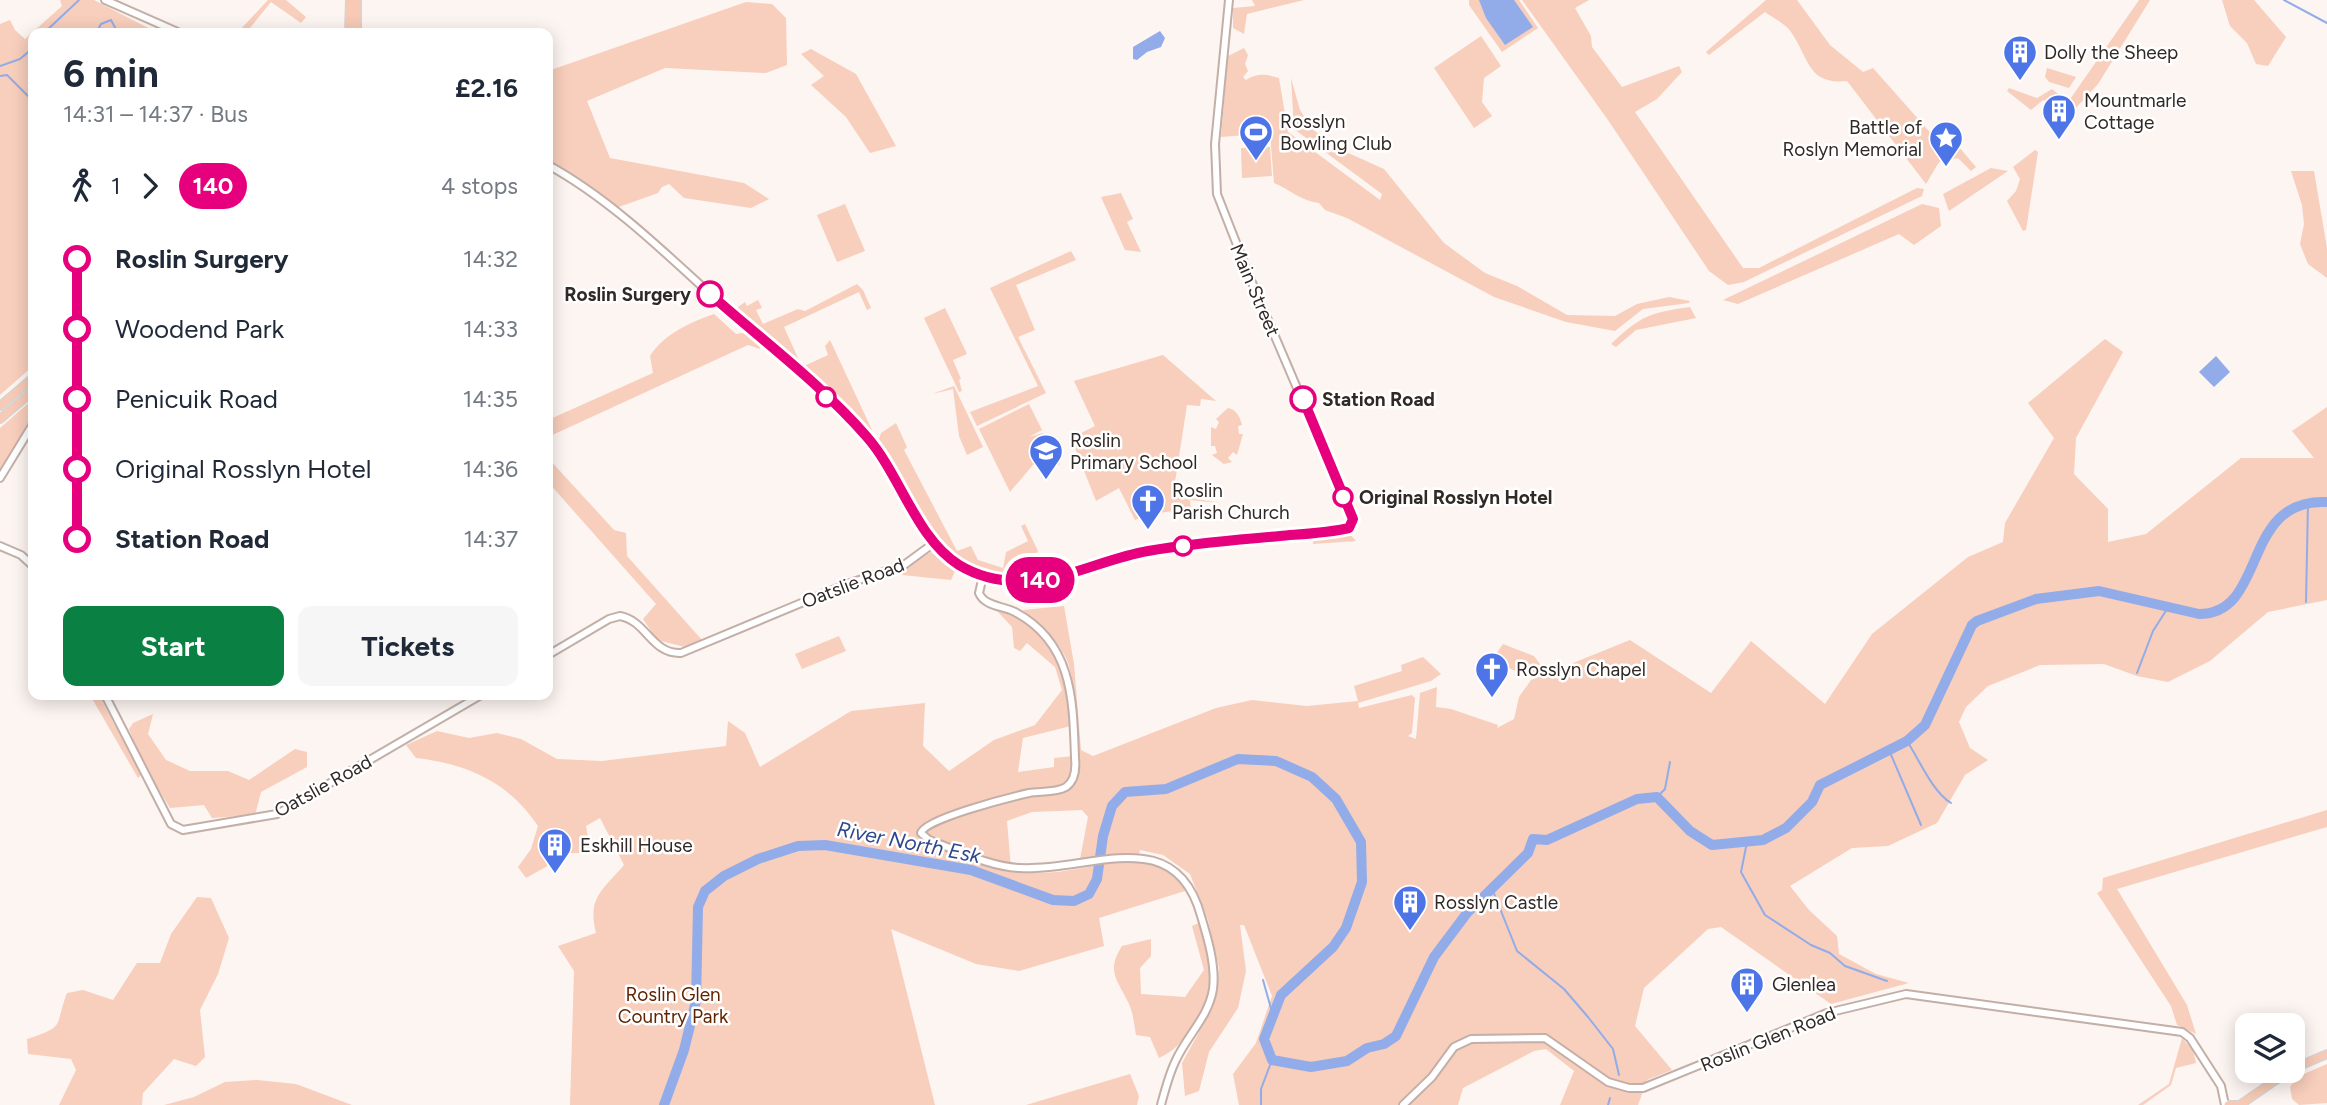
<!DOCTYPE html>
<html lang="en">
<head>
<meta charset="utf-8">
<style>
	body { margin:0; font-family:Figtree,sans-serif; background:#f6f6f7; color:#1f2937; height:100vh; display:flex; flex-direction:column; font-size:26px; white-space:nowrap }
	* { box-sizing:border-box; margin:0 }
	p { font-size:23px; color:#747a83 }
	.icon { flex:none; width:38px; height:38px; fill:none; stroke:currentColor; stroke-width:2; stroke-linecap:round; stroke-linejoin:round }
	.map { position:relative; flex:1; overflow:hidden }
	.panel { position:absolute; left:28px; top:28px; width:525px; height:672px; display:flex; flex-direction:column; background:#fff; border-radius:14px; box-shadow:0 4px 18px #0003 }
	.panel>* { flex:none }
	.badge { padding:0 14px; border-radius:23px; font-size:24px; line-height:46px }
	.buttons { position:absolute; left:2235px; top:1013px; display:grid; gap:14px }
	.buttons a { display:grid; place-items:center; width:70px; height:70px; border-radius:14px; background:#fff; box-shadow:0 4px 18px #0003; font-size:35px }
	.map>.badge { position:absolute; translate:-50% -50%; box-shadow:0 0 0 4px #fff }
	.legs { display:flex; align-items:center; gap:10px; height:77px; padding:0 35px; font-size:23px }
	.legs p { margin-inline-start:auto }
	.head { display:flex; align-items:center; justify-content:space-between; height:119px; padding:0 35px }
	h1 { font-size:38px; font-weight:700; line-height:52px }
	.primary-button { display:flex; gap:14px; margin-top:auto; padding:14px 35px }
	.primary-button a { flex:1; height:80px; border-radius:14px; background:#0b8043; color:#fff; font-size:28px; font-weight:700; line-height:80px; text-align:center }
	.primary-button a+a { background:#f6f6f7; color:#1f2937 }
	ul { padding:0 35px; list-style:none }
	li { display:flex; align-items:center; gap:24px; height:70px; font-size:26px }
	li i { display:grid; place-items:center; width:10px; height:100%; margin:0 9px; background:currentColor }
	li i::after { content:''; width:18px; height:18px; margin:-9px; border:5px solid; border-radius:50%; background:#fff }
	li p { margin-inline-start:auto }
	li:first-child i { background:linear-gradient(#0000 50%,currentColor 0) }
	li:last-child i { background:linear-gradient(currentColor 50%,#0000 0) }
	.map>svg:first-child { display:block }
</style>
</head>
<body>
<div class="map">
<svg width="2327" height="1105" viewBox="0 0 2327 1105">
	<rect width="100%" height="100%" fill="#fdf5f1"/>
	<g fill="#f8cebc" fill-rule="evenodd">
		<path d="M60,0H94L158,33H33V366L0,395V24L10,20L15,30L25,39L62,6Z"/>
		<path d="M268,0H286L306,17L301,23L271,2L246,33H237Z"/>
		<path d="M1252,0H1304L1247,14L1244,34L1233,28V8L1255,6Z"/>
		<path d="M1469,0H1519L1538,28L1502,52L1469,5Z"/>
		<path d="M1522,0H1589L1575,8L1591,36L1592,47L1622,87L1679,66L1682,72L1657,99L1635,112L1743,268H1759L1917,188L1924,189L1922,196L1744,282L1728,285L1709,271L1608,120Z"/>
		<path d="M1766,0H1797L1830,45L1863,72L1873,68L1943,147L1958,146L1976,167L1971,171L1958,158L1939,162L1926,184L1847,81C1808,85 1810,60 1791,32C1786,24 1773,18 1765,12L1709,55L1706,52Z"/>
		<path d="M2139,0H2150L2098,84L2061,124L2057,118Z"/>
		<path d="M2222,0H2254L2286,37L2268,66L2256,64L2247,43L2230,26Z"/>
		<path d="M746,2L772,4L786,18L787,65L766,73L665,68L587,101L610,158L744,183L769,199L751,208L684,198L669,184L662,187L658,193L616,208L587,185L548,160V71Z"/>
		<path d="M1481,36L1501,66L1484,78L1482,102L1492,116L1474,128L1434,68Z"/>
		<path d="M1244,48L1248,55L1245,64L1248,71L1243,77L1246,80C1257,73 1266,74 1279,78L1288,132L1380,200L1382,194L1294,129L1291,78L1300,110L1311,128L1337,148L1384,169L1444,243L1485,273L1517,286L1567,315L1615,316L1637,304L1669,297L1690,301L1689,303L1643,309L1615,331L1566,322L1494,297L1347,218L1325,210L1319,203C1301,201 1291,190 1274,183L1270,133L1221,137L1228,56Z"/>
		<path d="M811,49L856,74L896,146L870,153L846,117L811,85L824,76L801,54Z"/>
		<path d="M2047,68L2076,77L2069,88L2049,82L2045,77Z"/>
		<path d="M2009,88L2037,98L2052,89L2063,98L2058,105L2043,100L2031,110L2007,91Z"/>
		<path d="M1270,147L1272,176L1242,178L1241,148Z"/>
		<path d="M2035,150L2038,152L2026,230L2023,231L2007,201L2016,191L2020,179L2013,167Z"/>
		<path d="M1991,168L2008,171L1949,211L1943,194Z"/>
		<path d="M2291,171H2314L2327,248V278L2308,264L2300,244L2304,224L2302,205Z"/>
		<path d="M1121,193L1133,219L1127,222L1141,252L1125,250L1101,197Z"/>
		<path d="M845,204L865,251L837,262L817,215Z"/>
		<path d="M1922,204L1939,208L1941,226L1914,245L1899,234L1738,304L1723,300Z"/>
		<path d="M1071,251L1076,260L1016,285L1035,330L1018,337L1046,393L977,426L970,412L1038,386L990,288Z"/>
		<path d="M857,284L863,290L871,308L867,310L859,292L784,327L802,367L828,355L825,346L830,340L872,430C862,427 859,414 850,407C810,376 772,343 734,310L745,302L747,306L758,300L762,308L756,310L763,324L798,309L805,311Z"/>
		<path d="M1690,307L1696,318L1636,330L1616,347L1611,344C1642,315 1649,313 1690,307Z"/>
		<path d="M945,308L967,354L953,360L961,379L959,380L962,391L959,392L924,318Z"/>
		<path d="M714,314L736,334L743,333L759,343L760,349L748,345L548,437V420L653,373L650,356C664,334 689,323 714,314Z"/>
		<path d="M2105,339L2123,352L2076,438L2074,474L2108,509V542L2146,534L2241,458H2314L2292,431L2327,407V600L2268,612L2210,661L2168,682L2137,676L2104,664L2040,665L1988,686L1966,707L1959,722L1970,748L1988,760L1965,775L1937,823L1888,846L1852,848L1790,886L1809,910L1837,936L1839,954L1876,974L1909,983L1831,1004L1721,927L1708,929L1644,988L1635,1026L1672,1070L1647,1080L1638,1105H1560L1574,1071L1546,1049L1534,1051L1463,1088L1458,1105H1239L1233,1074L1256,1043L1272,996L1244,925H1240L1246,971L1238,1008L1209,1052L1199,1091L1185,1096L1182,1063L1213,1007L1219,968L1208,920L1190,874L1163,855L1140,850L1138,860C1161,864 1173,872 1188,890L1099,918L1104,946L1019,971L976,964L891,929L935,1105H570L574,971L558,946L596,933C587,897 603,890 624,865L600,818L586,826L591,853H571L526,878L518,867L531,849L538,826C509,782 467,764 416,758L406,745L437,731L469,738L497,733L521,739L557,759L602,761L726,746L728,721L745,733L760,767L851,711L925,703L923,746L949,771L994,740L1035,725L1062,690L1055,667L1027,643L1020,651L1014,648L1012,627L997,611C1013,614 1023,621 1035,632C1066,662 1067,684 1071,726L1023,738L1018,772L1054,767V758L1073,756L1071,775L1065,785L1006,796V801L1072,784C1085,769 1076,677 1066,658C1057,639 1039,624 1023,610L1064,606L1074,664L1081,750L1093,756L1216,708L1252,700L1307,706L1358,701L1354,686L1402,671L1401,665L1423,657L1441,674L1431,681L1358,703L1359,708L1412,695L1415,698L1412,733L1408,736L1416,739L1420,693L1437,687L1436,707L1451,709L1498,725L1497,728L1514,719L1519,697L1531,680L1630,640L1711,693L1751,641L1825,704L1872,634L1968,557L2003,542L2005,523L2054,438L2028,403ZM1082,810L1088,817L1080,859L1115,854L1117,862C1082,867 1045,879 1011,869L1007,821L1032,812Z"/>
		<path d="M1163,355L1216,401L1201,399L1200,406L1187,405L1173,495L1220,503L1190,500L1191,509L1149,514L1135,520L1119,488L1096,501L1071,438L1095,426L1074,381Z"/>
		<path d="M954,386L983,447L967,455L959,436L953,389L932,394Z"/>
		<path d="M33,399V419L0,473V428Z"/>
		<path d="M1029,404L1042,430L1029,437L1043,433L1060,464L1049,470L1037,460L1010,492L979,429Z"/>
		<path d="M1228,408C1236,409 1240,417 1242,425L1238,426L1239,434H1243L1237,455L1233,452L1228,458L1232,462L1224,464L1212,455L1217,453L1215,446H1211V427L1216,429L1219,422L1216,419Z"/>
		<path d="M896,423L907,447L904,450L957,551L971,546L978,560L1003,568L1006,552L1028,541L1021,526L1025,524L1038,551L1033,558L1035,575C937,581 925,506 878,442L881,433Z"/>
		<path d="M548,458L614,530L626,533L627,556L702,640L685,647L657,640L643,619L656,604L548,482Z"/>
		<path d="M1348,532L1356,541L1313,544V536Z"/>
		<path d="M931,552L955,571L951,580L902,575L905,568Z"/>
		<path d="M839,636L846,651L802,669L795,654Z"/>
		<path d="M1503,644L1534,656L1543,668C1524,683 1510,665 1491,661Z"/>
		<path d="M90,695H99L141,775L138,778Z"/>
		<path d="M153,714L148,734L166,760L190,771H228L249,780L295,749L307,752V767L261,792L255,815L212,818L204,805L170,808L143,765L129,729L133,723Z"/>
		<path d="M2327,810V827L2117,889L2187,1005L2196,1034L2177,1025L2171,1006L2097,893L2102,890L2103,878Z"/>
		<path d="M197,897L211,898L229,938L218,974L200,1010L205,1057L196,1066L174,1059L143,1093L142,1105H59L76,1070L71,1059L28,1054L27,1039C67,1026 54,1027 67,993L83,990L113,1000L137,963H160L171,934Z"/>
		<path d="M1199,923C1210,967 1218,989 1191,1029C1181,1043 1174,1051 1159,1058L1150,1037L1136,1035C1134,1024 1133,1011 1128,1002C1117,979 1106,971 1122,946L1151,939V956L1140,968L1141,994L1185,997L1204,970L1192,926Z"/>
		<path d="M2182,1038L2193,1050L2196,1063L2176,1068L2171,1085L2143,1105H2138L2169,1084Z"/>
		<path d="M2327,1064V1103L2299,1105L2292,1099L2290,1087L2297,1077Z"/>
		<path d="M1130,1074L1139,1096L1137,1105H1026Z"/>
		<path d="M257,1080L296,1084L352,1105H164L194,1097L225,1082Z"/>
	</g>
	<g fill="#92ace9">
		<path d="M1479,0H1514L1533,27L1505,45L1486,18Z"/>
		<path d="M1160,31L1165,38L1161,47L1147,52L1137,60L1133,59V47Z"/>
		<path d="M2216,356L2230,372L2214,387L2199,372Z"/>
	</g>
	<g fill="none" stroke-linecap="round" stroke-linejoin="round">
		<g stroke="#92ace9" stroke-width="2">
			<path d="M2284,0L2327,23"/>
			<path d="M44,33L79,0"/>
			<path d="M96,33L101,24L111,20L118,33"/>
			<path d="M0,66L20,59L33,48"/>
			<path d="M0,76L7,75L33,101"/>
			<path d="M2306,602L2308,503"/>
			<path d="M2137,673L2153,631L2169,606"/>
			<path d="M1907,741C1920,761 1932,791 1951,803"/>
			<path d="M1889,750L1921,825"/>
			<path d="M1657,797L1665,789L1670,762"/>
			<path d="M1747,842L1741,872L1765,915L1811,945L1830,953L1845,966L1887,981"/>
			<path d="M1493,891L1517,951L1564,989L1588,1017L1613,1049L1619,1075"/>
			<path d="M1263,980L1272,1012"/>
			<path d="M1261,1105V1089L1272,1060"/>
			<path d="M1608,1105L1610,1098"/>
		</g>
		<path stroke="#92ace9" stroke-width="10" d="M664,1105L684,1050L696,1001L698,907L705,891L724,876L758,859L798,846L825,845L971,870L1053,900L1074,901L1089,894L1097,879L1103,836L1112,806L1125,792L1166,789L1238,759L1276,761L1312,777L1336,799L1361,842L1362,882L1346,928L1333,947L1281,995L1264,1039L1272,1060L1311,1067L1347,1061L1367,1048L1384,1044L1396,1036L1434,957L1467,913L1528,853L1533,839L1547,840L1637,799L1657,797L1690,831L1712,845L1763,840L1786,828L1812,802L1820,785L1907,741L1925,725L1972,625L1977,621L2036,599L2099,591L2199,614C2268,614 2240,498 2327,502"/>
		<g stroke="#c3afa7" stroke-width="10">
			<g id="secondary">
				<path d="M105,0L180,33"/>
				<path d="M548,165C620,204 686,274 749,329C792,367 845,404 879,452C913,500 930,567 996,579C1050,589 1095,560 1146,551C1212,539 1279,536 1346,529L1352,525L1353,519L1250,278L1217,194L1215,144L1229,0"/>
				<path d="M0,478L33,424"/>
				<path d="M0,546L21,555L33,566"/>
				<path d="M983,576L979,593C984,606 1003,606 1015,612C1073,643 1073,700 1075,758C1076,768 1076,780 1066,787C1056,793 1040,791 1029,793C1011,797 924,819 921,833L929,840C957,850 990,867 1020,868C1089,872 1175,821 1201,916C1208,939 1216,966 1213,989C1209,1016 1187,1036 1176,1060C1169,1074 1165,1090 1161,1105"/>
				<path d="M548,655L609,619L620,616C647,621 651,654 681,653L847,584L904,565L934,543"/>
				<path d="M105,695L171,824L183,830L277,814L481,695"/>
				<path d="M1403,1105L1432,1077L1454,1047L1471,1039L1545,1038L1608,1082L1629,1088H1643L1827,1013L1906,994L2182,1032L2190,1038L2221,1086L2225,1105"/>
			</g>
		</g>
		<g stroke="#d6d4d3" stroke-width="10">
			<g id="primary">
				<path d="M357,0V33"/>
				<path d="M349,33L350,0"/>
				<path d="M0,406L33,378"/>
				<path d="M0,419L33,391"/>
				<path d="M2292,1069L2327,1054"/>
				<path d="M2241,1104L2289,1071"/>
				<path d="M2228,1105H2244"/>
			</g>
		</g>
		<use href="#secondary" stroke="#fff" stroke-width="6"/>
		<use href="#primary" stroke="#f8cab5" stroke-width="7"/>
	</g>
	<g fill="none" stroke-linecap="round" stroke-linejoin="round">
		<g stroke="#fff" stroke-width="16">
			<path id="line-1" d="M710,294C762,340 821,384 867,437C901,476 916,538 959,565C979,577 1002,582 1025,581C1068,580 1106,558 1148,551C1192,543 1236,540 1280,536C1303,534 1327,533 1349,528L1353,519L1303,399"/>
		</g>
		<use href="#line-1" stroke="#e6007e" stroke-width="10"/>
	</g>
	<defs>
		<g id="building-pin" transform="scale(1.75)"><path d="M0 17L-7.5 6A9.5 9.5 0 1 1 7.5 6Z" fill="#4d75e8" stroke="#fff"/><path d="M-4-6H4V6H1V3H-1V6H-4ZM-2.5-4.3h1.7v1.8h-1.7ZM.8-4.3h1.7v1.8H.8ZM-2.5-1h1.7V.8h-1.7ZM.8-1h1.7V.8H.8Z" fill="#fff"/></g>
		<g id="stadium-pin" transform="scale(1.75)"><path d="M0 17L-7.5 6A9.5 9.5 0 1 1 7.5 6Z" fill="#4d75e8" stroke="#fff"/><path d="M0-5a6.5 5 0 1 0 0 10a6.5 5 0 1 0 0-10ZM-3.5-1.8h7v3.6h-7Z" fill="#fff"/></g>
		<g id="sight-pin" transform="scale(1.75)"><path d="M0 17L-7.5 6A9.5 9.5 0 1 1 7.5 6Z" fill="#4d75e8" stroke="#fff"/><path d="M0-6L1.8-2.2L6-1.7L2.9 1.2L3.7 5.4L0 3.3L-3.7 5.4L-2.9 1.2L-6-1.7L-1.8-2.2Z" fill="#fff"/></g>
		<g id="school-pin" transform="scale(1.75)"><path d="M0 17L-7.5 6A9.5 9.5 0 1 1 7.5 6Z" fill="#4d75e8" stroke="#fff"/><path d="M0-5L7-2L0 1L-7-2ZM-4 1L0 2.5L4 1V4Q0 6-4 4Z" fill="#fff"/></g>
		<g id="church-pin" transform="scale(1.75)"><path d="M0 17L-7.5 6A9.5 9.5 0 1 1 7.5 6Z" fill="#4d75e8" stroke="#fff"/><path d="M-1.2-6h2.4v3.5h3.3v2.4h-3.3V6h-2.4V-.1h-3.3v-2.4h3.3Z" fill="#fff"/></g>
	</defs>
	<g fill-rule="evenodd">
		<use href="#building-pin" x="2020" y="52"/>
		<use href="#building-pin" x="2059" y="111"/>
		<use href="#stadium-pin" x="1256" y="132"/>
		<use href="#sight-pin" x="1946" y="138"/>
		<use href="#school-pin" x="1046" y="451"/>
		<use href="#church-pin" x="1148" y="501"/>
		<use href="#church-pin" x="1492" y="669"/>
		<use href="#building-pin" x="555" y="845"/>
		<use href="#building-pin" x="1410" y="902"/>
		<use href="#building-pin" x="1747" y="984"/>
	</g>
	<g fill="#fff" stroke="#e6007e" stroke-width="3.5">
		<circle cx="710" cy="294" r="12"/>
		<circle cx="826" cy="397" r="9"/>
		<circle cx="1303" cy="399" r="12"/>
		<circle cx="1343" cy="497" r="9"/>
		<circle cx="1183" cy="546" r="9"/>
	</g>
	<g text-anchor="middle" dominant-baseline="central" stroke-width="5" stroke-linejoin="round" paint-order="stroke">
		<g font-size="19" fill="#302925" stroke="#fff" text-anchor="start">
			<text x="2044" y="52">Dolly the Sheep</text>
			<text x="2084" y="100">Mountmarle<tspan x="2084" dy="22">Cottage</tspan></text>
			<text x="1280" y="121">Rosslyn<tspan x="1280" dy="22">Bowling Club</tspan></text>
			<text x="1922" y="127" text-anchor="end">Battle of<tspan x="1922" dy="22">Roslyn Memorial</tspan></text>
			<text x="1070" y="440">Roslin<tspan x="1070" dy="22">Primary School</tspan></text>
			<text x="1172" y="490">Roslin<tspan x="1172" dy="22">Parish Church</tspan></text>
			<text x="1516" y="669">Rosslyn Chapel</text>
			<text x="580" y="845">Eskhill House</text>
			<text x="1434" y="902">Rosslyn Castle</text>
			<text x="1772" y="984">Glenlea</text>
		</g>
		<g font-size="19" fill="#302925" stroke="#fff">
			<text transform="translate(1255 290) rotate(67)">Main Street</text>
			<text transform="translate(853 583) rotate(-21)">Oatslie Road</text>
			<text transform="translate(323 786) rotate(-29)">Oatslie Road</text>
			<text transform="translate(1768 1039) rotate(-22)">Roslin Glen Road</text>
		</g>
		<g font-size="19" font-weight="bold" fill="#302925" stroke="#fff" text-anchor="start">
			<text x="691" y="294" text-anchor="end">Roslin Surgery</text>
			<text x="1322" y="399">Station Road</text>
			<text x="1359" y="497">Original Rosslyn Hotel</text>
		</g>
		<g font-size="19" fill="#612402" stroke="#fff">
			<text x="673" y="994">Roslin Glen<tspan x="673" dy="22">Country Park</tspan></text>
		</g>
		<g font-size="21" font-style="italic" fill="#2e4890" stroke="#fff">
			<text transform="translate(909 842) rotate(11)">River North Esk</text>
		</g>
	</g>
</svg>
<div class="buttons">
<a><svg class="icon" aria-label="layers" viewBox="0 0 24 24"><path d="M12 4l9 5-9 5-9-5zM3 14l9 5 9-5"/></svg></a>
</div>
<b class="badge" style="left:1040px;top:580px;background:#e6007e;color:#fff">140</b>
<section class="panel">
<div class="head"><div><h1>6 min</h1><p>14:31 – 14:37 · Bus</p></div><b>£2.16</b></div>
<div class="legs"><svg class="icon" aria-label="walk" viewBox="0 0 24 24"><circle cx="13" cy="4" r="2"/><path d="M13 8l-2 6 4 7M11 14l-3 7M7 12l3-4h3l4 4"/></svg>1<svg class="icon" aria-label="forward" viewBox="0 0 24 24"><path d="M9 5l7 7-7 7"/></svg><b class="badge" style="background:#e6007e;color:#fff">140</b><p>4 stops</p></div>
<ul>
<li><i style="color:#e6007e"></i><b>Roslin Surgery</b><p>14:32</p></li>
<li><i style="color:#e6007e"></i><span>Woodend Park</span><p>14:33</p></li>
<li><i style="color:#e6007e"></i><span>Penicuik Road</span><p>14:35</p></li>
<li><i style="color:#e6007e"></i><span>Original Rosslyn Hotel</span><p>14:36</p></li>
<li><i style="color:#e6007e"></i><b>Station Road</b><p>14:37</p></li>
</ul>
<div class="primary-button"><a>Start</a><a>Tickets</a></div>
</section>
</div>
</body>
</html>
